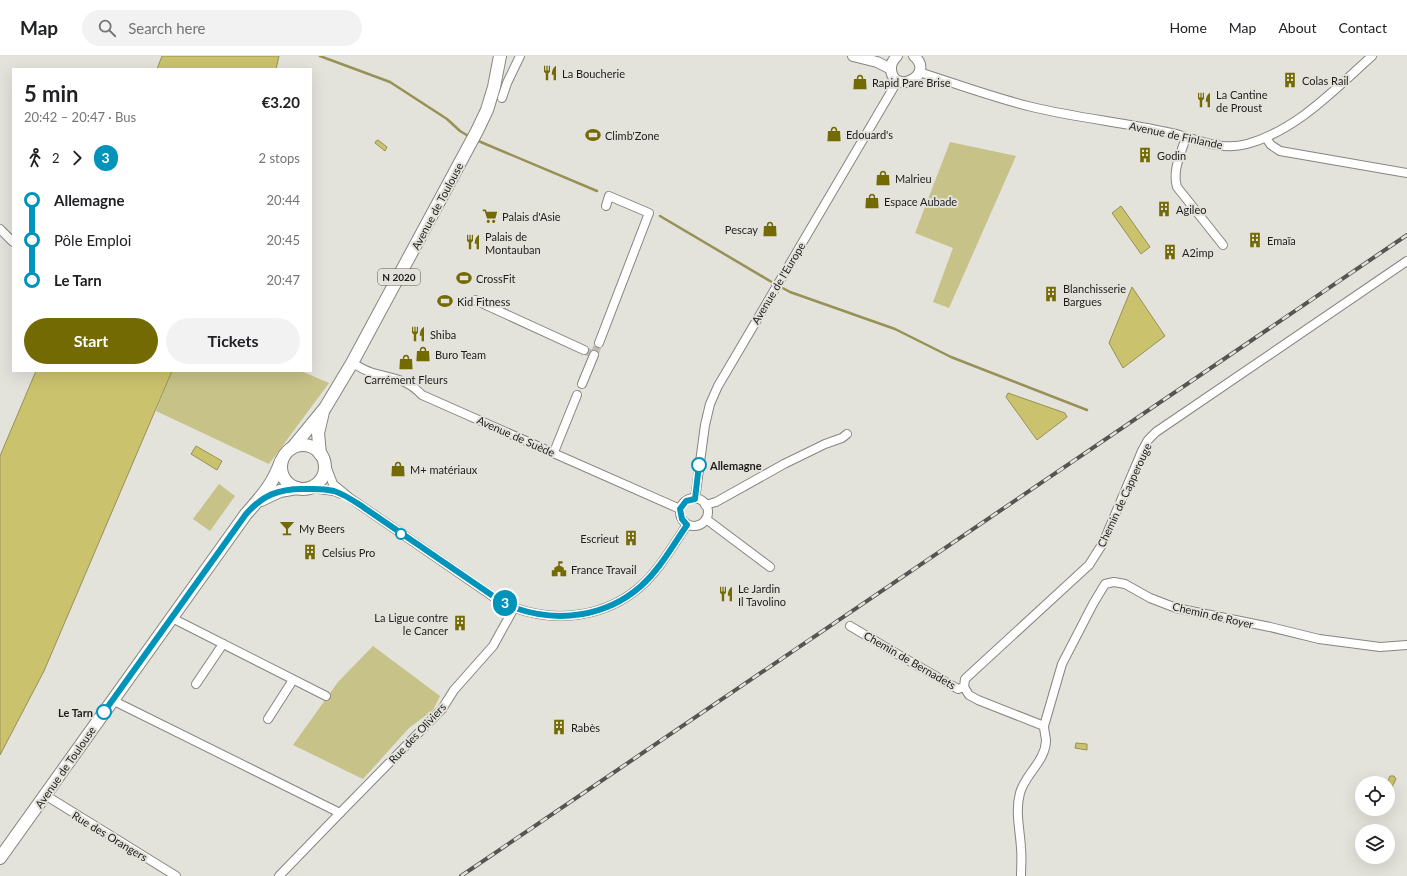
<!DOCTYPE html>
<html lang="en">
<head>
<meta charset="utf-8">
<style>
	body { margin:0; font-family:Lato,sans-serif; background:#f2f2f2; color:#202124; height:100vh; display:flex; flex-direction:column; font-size:15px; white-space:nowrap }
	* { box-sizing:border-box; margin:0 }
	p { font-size:13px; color:#757577 }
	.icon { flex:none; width:22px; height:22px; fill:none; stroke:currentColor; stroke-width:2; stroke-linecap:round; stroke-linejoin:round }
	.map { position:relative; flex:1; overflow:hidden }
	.sheet { position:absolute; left:12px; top:12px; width:300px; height:304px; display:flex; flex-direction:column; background:#fff; border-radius:0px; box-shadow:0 4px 16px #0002 }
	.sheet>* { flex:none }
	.badge { padding:0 8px; border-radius:13px; font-size:14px; line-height:26px }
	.controls { position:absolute; left:1355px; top:720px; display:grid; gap:8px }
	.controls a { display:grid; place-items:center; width:40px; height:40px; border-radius:50%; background:#fff; box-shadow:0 4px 16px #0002; font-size:20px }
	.map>.badge { position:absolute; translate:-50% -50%; box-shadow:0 0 0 2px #fff }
	.legs { display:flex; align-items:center; gap:6px; height:44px; padding:0 12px; font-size:13px }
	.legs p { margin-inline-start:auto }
	.head { display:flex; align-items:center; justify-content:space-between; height:68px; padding:0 12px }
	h1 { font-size:22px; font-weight:700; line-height:30px }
	.cta { display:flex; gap:8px; margin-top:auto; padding:8px 12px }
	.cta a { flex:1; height:46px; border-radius:24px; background:#736a03; color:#fff; font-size:16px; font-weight:700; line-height:46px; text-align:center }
	.cta a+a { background:#f2f2f2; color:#202124 }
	ul { padding:0 12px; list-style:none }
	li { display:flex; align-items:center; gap:14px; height:40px; font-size:15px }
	li i { display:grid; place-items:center; width:6px; height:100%; margin:0 5px; background:currentColor }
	li i::after { content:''; width:10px; height:10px; margin:-5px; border:3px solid; border-radius:50%; background:#fff }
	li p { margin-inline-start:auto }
	li:first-child i { background:linear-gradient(#0000 50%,currentColor 0) }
	li:last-child i { background:linear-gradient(currentColor 50%,#0000 0) }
	header { display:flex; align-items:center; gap:24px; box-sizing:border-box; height:56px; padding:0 20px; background:#fff; border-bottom:1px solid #e0e0e0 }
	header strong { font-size:19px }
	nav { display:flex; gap:22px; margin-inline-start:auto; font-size:14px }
	.search { width:280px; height:36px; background:#f2f2f2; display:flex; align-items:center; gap:10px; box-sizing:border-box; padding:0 14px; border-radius:22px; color:#757577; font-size:15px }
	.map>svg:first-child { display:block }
</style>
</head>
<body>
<header>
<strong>Map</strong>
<div class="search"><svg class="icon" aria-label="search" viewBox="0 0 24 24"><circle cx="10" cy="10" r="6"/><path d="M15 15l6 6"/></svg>Search here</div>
<nav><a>Home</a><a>Map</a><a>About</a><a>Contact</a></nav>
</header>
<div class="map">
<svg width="1407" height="820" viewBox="0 0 1407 820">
	<rect width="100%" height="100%" fill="#e3e2db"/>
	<g fill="#c7c287">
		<path d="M950,86L1016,100L949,252L933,246L953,192L915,177Z"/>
		<path d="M172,315H301L329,327L269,408L156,355Z"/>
		<path d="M219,428L235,440L210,475L193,463Z"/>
		<path d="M373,590L440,640L433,654L409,672L363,723L293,689L338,626Z"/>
	</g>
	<g fill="#cbc26d" stroke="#979155">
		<path d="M162,0H279L276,13H157Z"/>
		<path d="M378,84L387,91L385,95L375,87L376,85Z"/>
		<path d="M1121,150L1150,191L1141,198L1112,157Z"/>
		<path d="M1132,231L1165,280L1123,312L1109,287Z"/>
		<path d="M36,315H172L44,615L0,699V400Z"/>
		<path d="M1008,337L1065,357L1067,361L1037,384L1006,341Z"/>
		<path d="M196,390L222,405L217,414L191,398Z"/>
		<path d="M1076,687L1087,688V694L1075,692Z"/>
		<path d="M1390,720H1394L1396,723L1390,735L1388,734V727H1387Z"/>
	</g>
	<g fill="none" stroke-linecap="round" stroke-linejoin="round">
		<g stroke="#979155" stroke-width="2.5">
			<path d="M320,0L390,26L447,63L460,75L470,81"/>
			<path d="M476,84L597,135"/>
			<path d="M660,160L775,228"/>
			<path d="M779,230L790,236L895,273L951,301L1087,354"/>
		</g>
		<path stroke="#bcbbb5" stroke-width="8" stroke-dasharray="8 4" stroke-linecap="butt" d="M584,294L594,299L599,287"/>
		<g stroke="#86857f" stroke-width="10">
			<g id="minor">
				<path d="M919,16C957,28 994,42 1032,51C1077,62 1122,66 1167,76C1193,81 1219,96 1247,88C1297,74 1334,34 1372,0"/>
				<path d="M502,42L507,27L520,0"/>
				<path d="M1186,81C1181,98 1172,114 1177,131L1223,189"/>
				<path d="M1266,82L1271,89L1280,95L1407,117"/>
				<path d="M0,173L13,186"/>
				<path d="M475,244L584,294"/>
				<path d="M599,287L649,157L609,140L606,150"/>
				<path d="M352,307C358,310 364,314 370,316C391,323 405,321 422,339L680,453"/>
				<path d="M582,328L594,299"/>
				<path d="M554,396L577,339"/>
				<path d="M325,407L333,428L350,442L495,542C502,546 508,550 515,552C558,567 606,561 641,530C660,513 673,489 687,469"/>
				<path d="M311,432L334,435L341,438"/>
				<circle cx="694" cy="456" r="14"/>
				<path d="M695,443L705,369L710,348L718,330L898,24"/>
				<path d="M705,449L716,446L784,408L825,388L842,382L847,378"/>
				<path d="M706,463L770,511"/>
				<path d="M172,562L326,640"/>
				<path d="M850,570L892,595L958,633L964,631L969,639L978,644L1044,670C1044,675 1046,681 1046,685C1045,706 1025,718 1020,737C1015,755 1020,774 1021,792C1022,801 1021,811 1021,820"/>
				<path d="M196,628L223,588"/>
				<path d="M964,631L965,623L1089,509L1103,487L1142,395L1148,384L1156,376L1407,205"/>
				<path d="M112,644L340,757L442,653L454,634L493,590L514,552"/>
				<path d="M268,663L293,624"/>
				<path d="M1044,670L1062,608L1093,548L1105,528L1114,526L1125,528L1150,542L1176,552L1270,571L1319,583L1380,591L1407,589"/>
				<path d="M45,739L176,820"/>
				<path d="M279,820L340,757"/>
			</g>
		</g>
		<g stroke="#86857f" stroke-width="12">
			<g id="tertiary">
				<path d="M853,0L877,6L891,13"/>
				<path d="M897,0C893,4 890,8 891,14C894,40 936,19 914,0"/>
			</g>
		</g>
		<g stroke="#86857f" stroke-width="14">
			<g id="primary">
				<circle cx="303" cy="411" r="22"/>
				<path d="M293,391L325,352L352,307L477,75L487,54L494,31L500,0"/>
				<path d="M320,398L318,377L323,356"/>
				<path d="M261,444L280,435L297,432"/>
				<path d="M0,802L246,458C262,440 273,428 281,405"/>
			</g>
		</g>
		<use href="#minor" stroke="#fff" stroke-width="8"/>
		<use href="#tertiary" stroke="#fff" stroke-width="10"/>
		<use href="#primary" stroke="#fff" stroke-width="12"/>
		<g stroke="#565552" stroke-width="4">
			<path id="rail" d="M461,820L1407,179"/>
		</g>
		<use href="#rail" stroke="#e3e2db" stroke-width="2.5" stroke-dasharray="8" stroke-linecap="butt"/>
	</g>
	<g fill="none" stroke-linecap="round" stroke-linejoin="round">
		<g stroke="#fff" stroke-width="9">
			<path id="line-1" d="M104,656L246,458C263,439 278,433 303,433C314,433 322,432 334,435C344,438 354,445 363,451L496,542C502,546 508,550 515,552C558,567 606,561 641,530C660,513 673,489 687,469L682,463L680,453L686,445L695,443L699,409"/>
		</g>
		<use href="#line-1" stroke="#0094ba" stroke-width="6"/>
	</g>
	<defs>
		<g id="restaurant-bare" transform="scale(1.2)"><path d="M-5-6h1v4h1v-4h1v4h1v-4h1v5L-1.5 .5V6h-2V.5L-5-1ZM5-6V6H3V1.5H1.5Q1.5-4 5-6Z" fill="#736a03" stroke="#e3e2db" stroke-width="2.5" paint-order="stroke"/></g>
		<g id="building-bare" transform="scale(1.2)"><path d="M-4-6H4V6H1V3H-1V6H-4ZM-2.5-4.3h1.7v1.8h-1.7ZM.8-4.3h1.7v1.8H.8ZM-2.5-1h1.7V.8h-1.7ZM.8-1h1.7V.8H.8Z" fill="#736a03" stroke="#e3e2db" stroke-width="2.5" paint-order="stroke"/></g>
		<g id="shop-bare" transform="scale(1.2)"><path d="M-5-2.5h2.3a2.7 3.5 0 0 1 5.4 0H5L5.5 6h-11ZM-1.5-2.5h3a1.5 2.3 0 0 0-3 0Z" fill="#736a03" stroke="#e3e2db" stroke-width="2.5" paint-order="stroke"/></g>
		<g id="stadium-bare" transform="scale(1.2)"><path d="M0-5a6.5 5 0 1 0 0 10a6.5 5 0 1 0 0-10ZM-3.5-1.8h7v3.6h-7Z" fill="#736a03" stroke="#e3e2db" stroke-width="2.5" paint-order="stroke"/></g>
		<g id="supermarket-bare" transform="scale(1.2)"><path d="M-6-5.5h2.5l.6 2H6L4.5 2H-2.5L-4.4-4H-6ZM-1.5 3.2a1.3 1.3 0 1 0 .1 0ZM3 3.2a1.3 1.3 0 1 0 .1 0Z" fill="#736a03" stroke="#e3e2db" stroke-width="2.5" paint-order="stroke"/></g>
		<g id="bar-bare" transform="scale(1.2)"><path d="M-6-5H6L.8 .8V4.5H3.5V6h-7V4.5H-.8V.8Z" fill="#736a03" stroke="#e3e2db" stroke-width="2.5" paint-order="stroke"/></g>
		<g id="civic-bare" transform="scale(1.2)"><path d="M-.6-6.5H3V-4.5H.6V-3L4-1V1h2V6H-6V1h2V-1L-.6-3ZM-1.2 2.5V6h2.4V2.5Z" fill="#736a03" stroke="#e3e2db" stroke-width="2.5" paint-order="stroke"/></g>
	</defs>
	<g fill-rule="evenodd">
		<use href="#restaurant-bare" x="550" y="17"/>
		<use href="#building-bare" x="1290" y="24"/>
		<use href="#shop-bare" x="860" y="26"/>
		<use href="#restaurant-bare" x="1204" y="44"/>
		<use href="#shop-bare" x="834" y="78"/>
		<use href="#stadium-bare" x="593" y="79"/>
		<use href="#building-bare" x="1145" y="99"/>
		<use href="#shop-bare" x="883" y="122"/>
		<use href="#shop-bare" x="872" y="145"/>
		<use href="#building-bare" x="1164" y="153"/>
		<use href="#supermarket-bare" x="490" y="160"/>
		<use href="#shop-bare" x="770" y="173"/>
		<use href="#building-bare" x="1255" y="184"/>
		<use href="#restaurant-bare" x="473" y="186"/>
		<use href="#building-bare" x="1170" y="196"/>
		<use href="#stadium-bare" x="464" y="222"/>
		<use href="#building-bare" x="1051" y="238"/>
		<use href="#stadium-bare" x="445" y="245"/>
		<use href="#restaurant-bare" x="418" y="278"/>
		<use href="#shop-bare" x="423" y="298"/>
		<use href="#shop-bare" x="406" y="306"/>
		<use href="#shop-bare" x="398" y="413"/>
		<use href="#bar-bare" x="287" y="472"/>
		<use href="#building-bare" x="631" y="482"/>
		<use href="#building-bare" x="310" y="496"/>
		<use href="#civic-bare" x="559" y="513"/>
		<use href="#restaurant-bare" x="726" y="538"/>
		<use href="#building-bare" x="460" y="567"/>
		<use href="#building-bare" x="559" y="671"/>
	</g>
	<g fill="#fff" stroke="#0094ba" stroke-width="2">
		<circle cx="699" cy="409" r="7"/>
		<circle cx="401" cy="478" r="5"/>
		<circle cx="104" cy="656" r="7"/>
	</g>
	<g text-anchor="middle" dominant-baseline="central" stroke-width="4" stroke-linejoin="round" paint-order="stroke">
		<rect fill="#e3e2db" stroke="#5a5955" stroke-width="1" x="378" y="213" width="42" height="16" rx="3"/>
		<g font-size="10" font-weight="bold" fill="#1f1e1c">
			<text x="399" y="221">N 2020</text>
		</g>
		<g font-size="11" fill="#1f1e1c" stroke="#e3e2db" text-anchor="start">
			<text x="562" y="17">La Boucherie</text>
			<text x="1302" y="24">Colas Rail</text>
			<text x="872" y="26">Rapid Pare Brise</text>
			<text x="1216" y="38">La Cantine<tspan x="1216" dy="13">de Proust</tspan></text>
			<text x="846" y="78">Edouard's</text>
			<text x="605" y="79">Climb'Zone</text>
			<text x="1157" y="99">Godin</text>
			<text x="895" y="122">Malrieu</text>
			<text x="884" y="145">Espace Aubade</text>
			<text x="1176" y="153">Agileo</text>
			<text x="502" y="160">Palais d'Asie</text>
			<text x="758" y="173" text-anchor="end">Pescay</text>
			<text x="485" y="180">Palais de<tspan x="485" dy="13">Montauban</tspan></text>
			<text x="1267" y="184">Emaïa</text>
			<text x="1182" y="196">A2imp</text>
			<text x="476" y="222">CrossFit</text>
			<text x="1063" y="232">Blanchisserie<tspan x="1063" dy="13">Bargues</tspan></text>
			<text x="457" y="245">Kid Fitness</text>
			<text x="430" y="278">Shiba</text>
			<text x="435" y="298">Buro Team</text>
			<text x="406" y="323" text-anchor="middle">Carrément Fleurs</text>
			<text x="410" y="413">M+ matériaux</text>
			<text x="299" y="472">My Beers</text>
			<text x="619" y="482" text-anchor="end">Escrieut</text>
			<text x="322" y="496">Celsius Pro</text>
			<text x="571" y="513">France Travail</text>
			<text x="738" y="532">Le Jardin<tspan x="738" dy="13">Il Tavolino</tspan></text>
			<text x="448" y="561" text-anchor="end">La Ligue contre<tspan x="448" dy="13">le Cancer</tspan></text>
			<text x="571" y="671">Rabès</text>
		</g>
		<g font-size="11" fill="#1f1e1c" stroke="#e3e2db">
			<text transform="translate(1176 79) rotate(12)">Avenue de Finlande</text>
			<text transform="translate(437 150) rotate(-62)">Avenue de Toulouse</text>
			<text transform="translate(778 227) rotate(-59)">Avenue de l'Europe</text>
			<text transform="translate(516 380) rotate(24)">Avenue de Suède</text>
			<text transform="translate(1124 439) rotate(-65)">Chemin de Capperouge</text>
			<text transform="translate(1213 559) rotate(13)">Chemin de Royer</text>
			<text transform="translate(910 604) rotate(30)">Chemin de Bernadets</text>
			<text transform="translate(417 677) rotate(-47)">Rue des Oliviers</text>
			<text transform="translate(65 711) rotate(-55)">Avenue de Toulouse</text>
			<text transform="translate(110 780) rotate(31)">Rue des Orangers</text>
		</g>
		<g font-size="11" font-weight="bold" fill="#1f1e1c" stroke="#e3e2db" text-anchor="start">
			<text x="710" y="409">Allemagne</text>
			<text x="93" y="656" text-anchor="end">Le Tarn</text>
		</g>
	</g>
</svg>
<div class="controls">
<a><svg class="icon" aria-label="locate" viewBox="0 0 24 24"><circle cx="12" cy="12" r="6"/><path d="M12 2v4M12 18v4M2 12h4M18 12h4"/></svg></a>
<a><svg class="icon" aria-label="layers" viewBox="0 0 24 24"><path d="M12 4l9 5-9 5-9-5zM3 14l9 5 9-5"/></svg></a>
</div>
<b class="badge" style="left:505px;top:547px;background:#0094ba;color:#fff">3</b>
<section class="sheet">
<div class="head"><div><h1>5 min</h1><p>20:42 – 20:47 · Bus</p></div><b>€3.20</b></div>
<div class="legs"><svg class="icon" aria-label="walk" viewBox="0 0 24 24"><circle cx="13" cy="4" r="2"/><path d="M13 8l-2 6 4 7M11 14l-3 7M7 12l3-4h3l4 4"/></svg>2<svg class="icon" aria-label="forward" viewBox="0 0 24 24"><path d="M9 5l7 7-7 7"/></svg><b class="badge" style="background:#0094ba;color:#fff">3</b><p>2 stops</p></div>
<ul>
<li><i style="color:#0094ba"></i><b>Allemagne</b><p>20:44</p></li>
<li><i style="color:#0094ba"></i><span>Pôle Emploi</span><p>20:45</p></li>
<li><i style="color:#0094ba"></i><b>Le Tarn</b><p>20:47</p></li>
</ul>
<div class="cta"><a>Start</a><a>Tickets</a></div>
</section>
</div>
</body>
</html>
